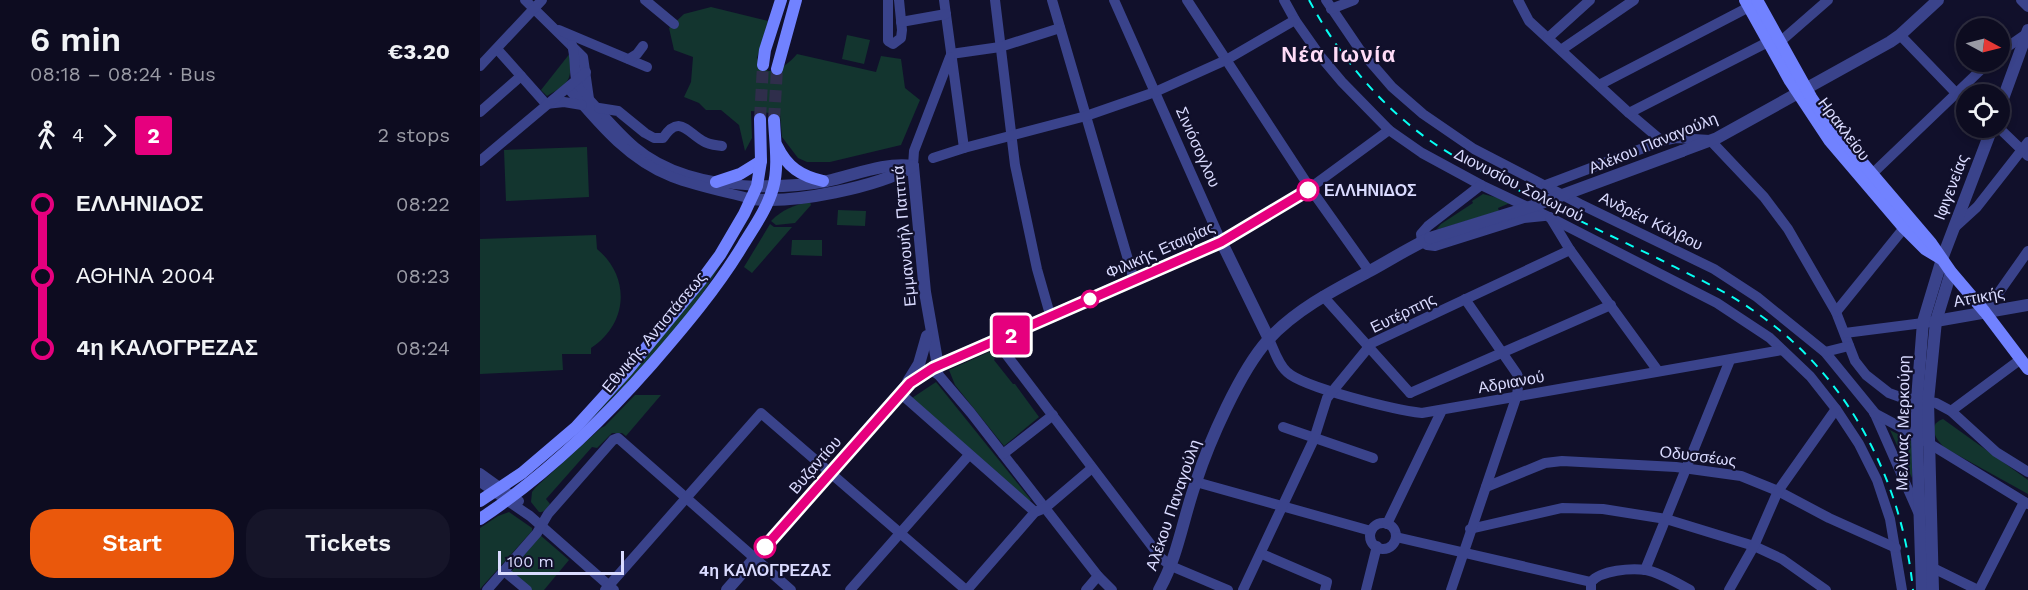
<!DOCTYPE html>
<html lang="en">
<head>
<meta charset="utf-8">
<style>
	body { margin:0; font-family:"Work Sans",sans-serif; background:#161529; color:#f1f3f6; height:100vh; display:flex; flex-direction:column; font-size:22px; white-space:nowrap }
	* { box-sizing:border-box; margin:0 }
	p { font-size:20px; color:#9a9ba5 }
	.icon { flex:none; width:33px; height:33px; fill:none; stroke:currentColor; stroke-width:2; stroke-linecap:round; stroke-linejoin:round }
	.map { position:relative; flex:1; overflow:hidden }
	.side { display:flex; flex-direction:column; background:#0d0c20; width:480px }
	.side>* { flex:none }
	.badge { padding:0 12px; border-radius:4px; font-size:21px; line-height:39px }
	.needle { width:39px; rotate:97deg }
	.controls { position:absolute; left:1476px; top:18px; display:grid; gap:12px }
	.controls a { display:grid; place-items:center; width:54px; height:54px; border-radius:50%; background:#0d0c20; box-shadow:0 3px 9px #0003,0 0 0 2px #2d2c3e; font-size:30px }
	.scale { position:absolute; left:18px; bottom:15px; width:126px; box-sizing:border-box; padding-left:6px; border:3px solid #dadbff; border-top:0; font-size:16px; line-height:21px; white-space:nowrap; color:#dadbff; -webkit-text-stroke:4px #11102b; paint-order:stroke }
	.map>.badge { position:absolute; translate:-50% -50%; box-shadow:0 0 0 3px #fff }
	.legs { display:flex; align-items:center; gap:9px; height:66px; padding:0 30px; font-size:20px }
	.legs p { margin-inline-start:auto }
	.summary { display:flex; align-items:center; justify-content:space-between; height:102px; padding:0 30px }
	h1 { font-size:33px; font-weight:600; line-height:45px }
	.button { display:flex; gap:12px; margin-top:auto; padding:12px 30px }
	.button a { flex:1; height:69px; border-radius:24px; background:#ea580c; color:#fff; font-size:24px; font-weight:600; line-height:69px; text-align:center }
	.button a+a { background:#161529; color:#f1f3f6 }
	ul { padding:0 30px; list-style:none }
	li { display:flex; align-items:center; gap:21px; height:72px; font-size:22px }
	li i { display:grid; place-items:center; width:9px; height:100%; margin:0 8px; background:currentColor }
	li i::after { content:''; width:15px; height:15px; margin:-8px; border:4px solid; border-radius:50%; background:#0d0c20 }
	li p { margin-inline-start:auto }
	li:first-child i { background:linear-gradient(#0000 50%,currentColor 0) }
	li:last-child i { background:linear-gradient(currentColor 50%,#0000 0) }
	main { display:flex; flex:1; min-height:0 }
	.map>svg:first-child { display:block }
</style>
</head>
<body>
<main>
<section class="side">
<div class="summary"><div><h1>6 min</h1><p>08:18 – 08:24 · Bus</p></div><b>€3.20</b></div>
<div class="legs"><svg class="icon" aria-label="walk" viewBox="0 0 24 24"><circle cx="13" cy="4" r="2"/><path d="M13 8l-2 6 4 7M11 14l-3 7M7 12l3-4h3l4 4"/></svg>4<svg class="icon" aria-label="forward" viewBox="0 0 24 24"><path d="M9 5l7 7-7 7"/></svg><b class="badge" style="background:#e6007e;color:#fff">2</b><p>2 stops</p></div>
<ul>
<li><i style="color:#e6007e"></i><b>ΕΛΛΗΝΙΔΟΣ</b><p>08:22</p></li>
<li><i style="color:#e6007e"></i><span>ΑΘΗΝΑ 2004</span><p>08:23</p></li>
<li><i style="color:#e6007e"></i><b>4η ΚΑΛΟΓΡΕΖΑΣ</b><p>08:24</p></li>
</ul>
<div class="button"><a>Start</a><a>Tickets</a></div>
</section>
<div class="map">
<svg width="1548" height="590" viewBox="0 0 1548 590">
	<rect width="100%" height="100%" fill="#11102b"/>
	<g fill="#13352f">
		<path d="M231,7L288,21L277,58L280,64L288,71C299,72 310,62 317,54L396,72L401,56L421,59L425,88L440,100L421,145L350,162H327L318,158L302,137L300,114L271,111L272,138L265,151L259,125L241,110H226L219,103L204,97L211,82L213,57L194,50L189,28L204,14Z"/>
		<path d="M367,35L390,40L384,64L362,59Z"/>
		<path d="M91,52C90,80 93,81 67,96L61,90Z"/>
		<path d="M107,147L109,197L26,201L24,150Z"/>
		<path d="M1003,194L1030,201V203L1018,208L1019,211L956,230L961,224L993,203L992,201Z"/>
		<path d="M330,202L331,205L315,223L296,225L291,221C303,209 314,205 330,202Z"/>
		<path d="M358,210L386,211L385,226L357,225Z"/>
		<path d="M290,224L294,227H312L272,273L264,267Z"/>
		<path d="M116,235L117,249C151,277 148,324 111,348V354H82L83,370L0,374V239Z"/>
		<path d="M312,240H342V256L311,255Z"/>
		<path d="M253,243C250,251 243,259 239,267C205,327 152,377 104,427Z"/>
		<path d="M509,352L515,358L514,360L533,384H535L559,417L524,446L475,385L469,370Z"/>
		<path d="M456,382L551,500L548,502L432,398Z"/>
		<path d="M155,395H181L146,436L142,433H132L117,448L112,447L66,499L70,504C67,508 64,513 59,512L51,502L52,492L56,487L121,428L125,426Z"/>
		<path d="M1463,419L1548,480V494L1465,448C1456,440 1446,425 1463,419Z"/>
		<path d="M1410,430L1433,442L1432,478Z"/>
		<path d="M29,512L52,528V531L0,589V528L18,516Z"/>
		<path d="M60,535L89,560L64,590H52L31,572Z"/>
	</g>
	<g fill="none" stroke-linecap="round" stroke-linejoin="round">
		<g stroke="#2f2e4b" stroke-width="12" stroke-dasharray="12 6" stroke-linecap="butt">
			<path d="M280,119L283,65"/>
			<path d="M294,120L297,69"/>
		</g>
		<g stroke="#3a438b" stroke-width="10">
			<path d="M45,0L103,57L109,99"/>
			<path d="M165,0L194,24"/>
			<path d="M408,0V41L413,44L421,38L422,30L419,0"/>
			<path d="M464,0L484,148"/>
			<path d="M515,0L535,165L557,269L571,318"/>
			<path d="M572,0L654,280"/>
			<path d="M634,0L741,241L830,188L909,130"/>
			<path d="M707,0L830,188L889,271"/>
			<path d="M804,0L815,20L841,57L862,82L909,130L942,153L1001,185L1069,217L1237,303L1290,338L1330,376L1356,409L1379,444L1397,480L1410,519L1422,590"/>
			<path d="M846,0L880,50L912,87L943,114L994,149L1100,204L1234,269L1277,297L1345,352L1394,412L1438,512"/>
			<path d="M1038,0L1049,21L1149,113L1182,141"/>
			<path d="M1541,0L1548,7"/>
			<path d="M851,9L874,0"/>
			<path d="M421,22L466,14"/>
			<path d="M79,30L167,67"/>
			<path d="M1420,35L1476,93"/>
			<path d="M1068,38L1110,0"/>
			<path d="M1301,41L1348,0"/>
			<path d="M92,45C97,61 92,75 100,90C118,108 135,130 155,147C188,175 234,184 277,186"/>
			<path d="M17,49L66,104"/>
			<path d="M1081,50L1154,0"/>
			<path d="M1520,52L1546,34"/>
			<path d="M471,54L520,47L580,28"/>
			<path d="M149,59L157,54L163,46"/>
			<path d="M0,66L62,0"/>
			<path d="M1119,85L1269,7"/>
			<path d="M88,88C118,123 148,160 192,177C218,187 246,192 272,199"/>
			<path d="M66,104L84,102L102,105"/>
			<path d="M119,108L138,111L165,133L174,138H183C199,114 207,132 223,141C229,145 235,145 242,146"/>
			<path d="M0,112L41,76"/>
			<path d="M1149,113L1288,42"/>
			<path d="M1519,128L1548,156"/>
			<path d="M453,158L484,148L606,116L675,92L746,60L815,20"/>
			<path d="M0,161L106,72"/>
			<path d="M433,166L434,151L470,57"/>
			<path d="M1392,174L1509,62"/>
			<path d="M1001,185L948,226L941,234L942,242L947,245L955,246L1044,218L1064,216"/>
			<path d="M1066,185L1182,141L1196,138L1230,140L1284,197L1308,229L1356,312L1375,361L1386,375L1409,393L1420,397L1456,403L1471,411L1516,452L1548,472"/>
			<path d="M1070,217L1090,250L1178,371"/>
			<path d="M1474,228L1497,207L1548,142"/>
			<path d="M843,296L930,393"/>
			<path d="M1356,312L1424,228"/>
			<path d="M1505,312L1548,251"/>
			<path d="M1365,333L1451,322"/>
			<path d="M789,339C794,350 798,364 807,372C824,388 916,410 942,413L1302,350"/>
			<path d="M516,341L681,558L691,566L748,590"/>
			<path d="M1345,352L1369,346"/>
			<path d="M457,373L491,413L618,576L632,590"/>
			<path d="M420,393L555,512"/>
			<path d="M930,393L1131,305"/>
			<path d="M1471,411L1541,359"/>
			<path d="M1394,413L1437,436L1548,504"/>
			<path d="M803,427L893,458"/>
			<path d="M523,454L573,415"/>
			<path d="M0,473L39,501"/>
			<path d="M0,482L50,516L134,590"/>
			<path d="M716,482L891,531"/>
			<path d="M1006,487L1065,463L1082,461L1196,467L1261,476L1298,491L1349,518L1416,548"/>
			<circle cx="903" cy="536" r="13"/>
			<path d="M907,524L962,410"/>
			<path d="M990,529L1082,508L1123,509L1186,519L1274,546L1302,559L1346,590"/>
			<path d="M916,537L1111,582"/>
			<path d="M782,554L847,582L845,590"/>
			<path d="M1453,568L1498,590"/>
			<path d="M1165,570L1250,360"/>
			<path d="M24,571L47,590"/>
			<path d="M7,590L57,533L68,514L133,440L138,438L311,590"/>
			<path d="M125,590L281,413L486,590"/>
			<path d="M370,590L489,455"/>
			<path d="M487,590L555,512L565,508L612,468"/>
			<path d="M606,590L618,576"/>
			<path d="M763,590L834,439L847,398L892,343L1090,250"/>
			<path d="M886,590L897,546"/>
			<path d="M971,590L1037,395L1039,379L1037,374L985,299"/>
			<path d="M1111,590V582C1121,570 1151,568 1166,570C1181,573 1197,583 1210,590"/>
			<path d="M1249,590L1274,546L1298,491L1356,409"/>
			<path d="M1499,590L1544,502"/>
		</g>
		<g stroke="#3a438b" stroke-width="12">
			<path d="M1520,107L1548,30"/>
			<path d="M1202,151L1237,138L1410,42L1420,35L1458,0"/>
			<path d="M433,166L445,292L458,366L457,373"/>
			<path d="M277,186C300,187 324,185 347,181C375,175 404,162 433,166"/>
			<path d="M272,199C314,204 398,187 433,166"/>
			<path d="M1456,321L1548,305"/>
			<path d="M428,382L439,364L447,336"/>
			<path d="M247,590L426,386L453,368L741,241L789,339"/>
			<path d="M679,590C698,557 703,518 716,482C729,442 760,371 788,340C815,310 854,290 890,271C910,260 929,248 950,238"/>
			<path d="M1442,590L1437,436V399L1443,322L1462,259L1512,128"/>
			<path d="M1453,590L1448,401L1456,321L1471,272"/>
		</g>
		<g stroke="#7182ff" stroke-width="12">
			<path d="M1265,0L1310,81L1349,140L1424,228L1445,249L1460,258"/>
			<path d="M1277,0L1331,97L1347,121L1451,243L1471,272L1505,312L1548,369"/>
			<path d="M283,65L285,50L301,0"/>
			<path d="M297,69L316,0"/>
			<path d="M297,146C307,167 321,176 343,181"/>
			<path d="M236,182L260,174L281,161"/>
			<path d="M0,501L42,473L96,427L147,371L223,278L240,255L264,214L277,186L281,161L280,119"/>
			<path d="M0,519C65,476 121,422 172,364C205,326 237,288 263,245C274,227 287,209 293,188C299,167 295,142 294,120"/>
		</g>
		<path stroke="#06fff3" stroke-width="2" stroke-dasharray="9 8" stroke-linecap="butt" d="M829,0C860,58 905,112 961,148C981,161 1003,171 1024,183C1075,209 1127,234 1179,259C1210,275 1242,289 1271,309C1366,372 1422,478 1433,590"/>
		<path stroke="#3a438b" stroke-width="12" d="M950,238L1053,206L1202,151"/>
	</g>
	<g fill="none" stroke-linecap="round" stroke-linejoin="round">
		<g stroke="#fff" stroke-width="14">
			<path id="line-1" d="M285,547L430,383L453,368L741,242L828,190"/>
		</g>
		<use href="#line-1" stroke="#e6007e" stroke-width="9"/>
	</g>
	<g fill="#fff" stroke="#e6007e" stroke-width="3">
		<circle cx="828" cy="190" r="10"/>
		<circle cx="610" cy="299" r="8"/>
		<circle cx="285" cy="547" r="10"/>
	</g>
	<g text-anchor="middle" dominant-baseline="central" stroke-width="4.5" stroke-linejoin="round" paint-order="stroke">
		<g font-size="16" fill="#dadbff" stroke="#11102b">
			<text transform="translate(1364 129) rotate(53)">Ηρακλείου</text>
			<text transform="translate(1173 143) rotate(-22)">Αλέκου Παναγούλη</text>
			<text transform="translate(718 147) rotate(66)">Σινιόσογλου</text>
			<text transform="translate(1039 185) rotate(27)">Διονυσίου Σολωμού</text>
			<text transform="translate(1471 187) rotate(-69)">Ιφιγενείας</text>
			<text transform="translate(1171 221) rotate(26)">Ανδρέα Κάλβου</text>
			<text transform="translate(424 236) rotate(-95)">Εμμανουήλ Παππά</text>
			<text transform="translate(680 250) rotate(-24)">Φιλικής Εταιρίας</text>
			<text transform="translate(1499 297) rotate(-10)">Αττικής</text>
			<text transform="translate(923 313) rotate(-26)">Ευτέρπης</text>
			<text transform="translate(174 332) rotate(-50)">Εθνικής Αντιστάσεως</text>
			<text transform="translate(1031 382) rotate(-10)">Αδριανού</text>
			<text transform="translate(1423 423) rotate(-89)">Μελίνας Μερκούρη</text>
			<text transform="translate(1218 456) rotate(7)">Οδυσσέως</text>
			<text transform="translate(335 465) rotate(-49)">Βυζαντίου</text>
			<text transform="translate(693 505) rotate(-71)">Αλέκου Παναγούλη</text>
		</g>
		<g font-size="16" font-weight="bold" fill="#dadbff" stroke="#11102b" text-anchor="start">
			<text x="844" y="190">ΕΛΛΗΝΙΔΟΣ</text>
			<text x="285" y="570" text-anchor="middle">4η ΚΑΛΟΓΡΕΖΑΣ</text>
		</g>
		<g font-size="22" font-weight="bold" letter-spacing="1.5" fill="#ffdcf7" stroke="#11102b">
			<text x="859" y="54">Νέα Ιωνία</text>
		</g>
	</g>
</svg>
<div class="controls">
<a><svg class="needle" viewBox="-14 -14 28 28"><path d="M0-13l5 13h-10z" fill="#e53935"/><path d="M0 13l5-13h-10z" fill="#9a9ba5"/></svg></a>
<a><svg class="icon" aria-label="locate" viewBox="0 0 24 24"><circle cx="12" cy="12" r="6"/><path d="M12 2v4M12 18v4M2 12h4M18 12h4"/></svg></a>
</div>
<div class="scale">100 m</div>
<b class="badge" style="left:531px;top:335px;background:#e6007e;color:#fff">2</b>
</div>
</main>
</body>
</html>
